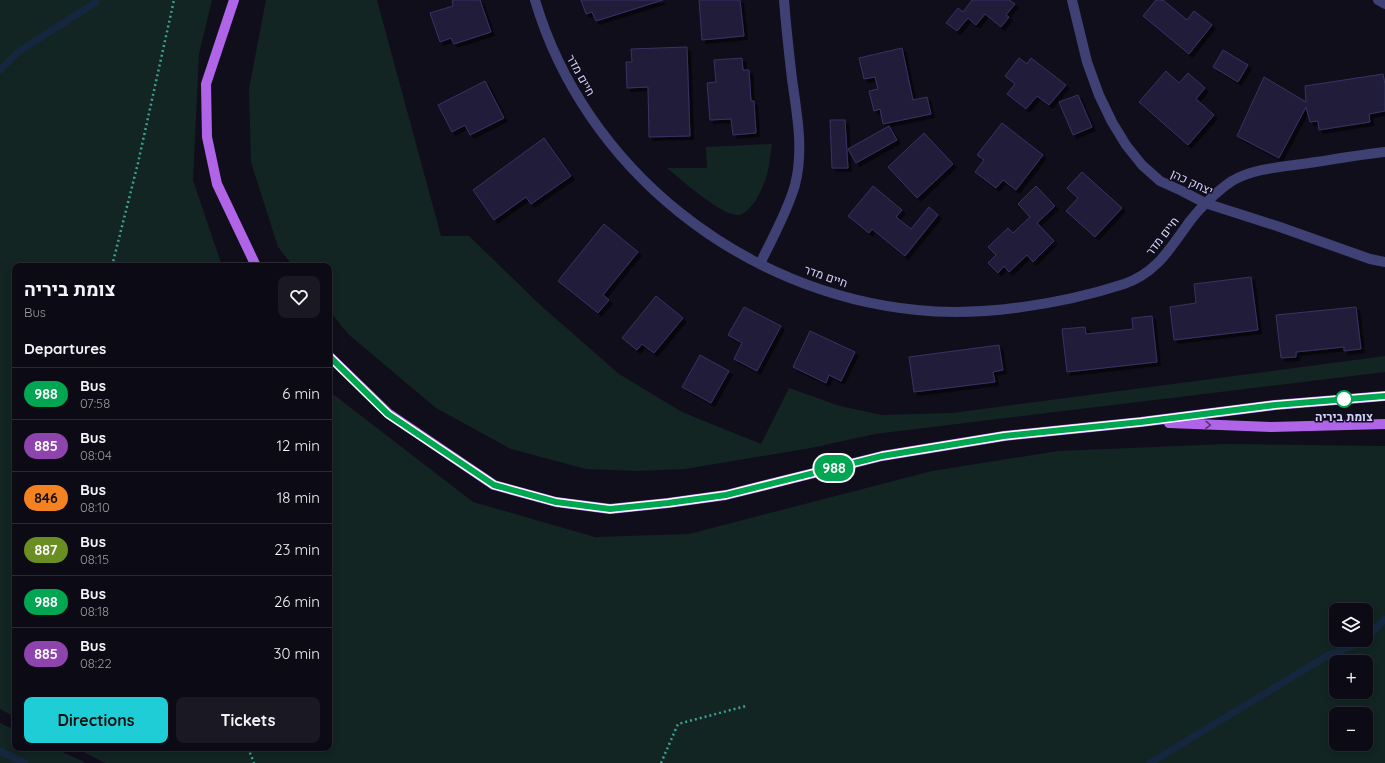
<!DOCTYPE html>
<html lang="en">
<head>
<meta charset="utf-8">
<style>
	body { margin:0; font-family:Quicksand,Heebo,sans-serif; background:#1a1822; color:#f1f3f6; height:100vh; display:flex; flex-direction:column; font-size:15px; white-space:nowrap }
	* { box-sizing:border-box; margin:0 }
	p { font-size:13px; color:#9a9aa0 }
	.icon { flex:none; width:22px; height:22px; fill:none; stroke:currentColor; stroke-width:2; stroke-linecap:round; stroke-linejoin:round }
	.map { position:relative; flex:1; overflow:hidden }
	.drawer { position:absolute; left:12px; top:263px; width:320px; height:488px; display:flex; flex-direction:column; background:#0c0a14; border-radius:8px; box-shadow:0 2px 6px #0003,0 0 0 1px #2c2b34 }
	.drawer>* { flex:none }
	.badge { padding:0 8px; border-radius:13px; font-size:14px; line-height:26px }
	.buttons { position:absolute; left:1329px; top:603px; display:grid; gap:8px }
	.buttons a { display:grid; place-items:center; width:44px; height:44px; border-radius:8px; background:#0c0a14; box-shadow:0 2px 6px #0003,0 0 0 1px #2c2b34; font-size:20px }
	.map>.badge { position:absolute; translate:-50% -50%; box-shadow:0 0 0 2px #fff }
	h2 { padding:0 12px; font-size:15px; line-height:36px }
	.round { display:grid; place-items:center; flex:none; width:42px; height:42px; border-radius:8px; background:#1a1822 }
	.head { display:flex; align-items:center; justify-content:space-between; height:68px; padding:0 12px }
	h1 { font-size:19px; font-weight:700; line-height:30px }
	.primary-button { display:flex; gap:8px; margin-top:auto; padding:8px 12px }
	.primary-button a { flex:1; height:46px; border-radius:8px; background:#1ecdd5; color:#111; font-size:16px; font-weight:700; line-height:46px; text-align:center }
	.primary-button a+a { background:#1a1822; color:#f1f3f6 }
	ul { padding:0; list-style:none }
	li { display:flex; align-items:center; gap:12px; height:52px; padding:0 12px; border-top:1px solid #2c2b34 }
	li div { flex:1 }
	li b { display:block; font-size:15px }
	li em { font-style:normal }
	li .badge { min-width:44px; font-weight:700; text-align:center }
	.map>svg:first-child { display:block }
</style>
</head>
<body>
<div class="map">
<svg width="1385" height="763" viewBox="0 0 1385 763">
	<defs>
		<filter id="shadow"><feDropShadow dx="3.5" dy="3.5" stdDeviation="0" flood-color="#0009"/></filter>
	</defs>
	<rect width="100%" height="100%" fill="#100e1b"/>
	<g fill="#122523" fill-rule="evenodd">
		<path d="M0,0H212L199,54L193,180L222,266H15V717L0,709Z"/>
		<path d="M266,0H377L441,236H469L538,303L619,374L682,412L761,444L789,388L840,406L882,415L952,413L1385,356V372L875,434L811,448L685,469L637,471L586,469L511,449L436,408L348,334L329,310V266H293L278,247L251,162L249,89Z"/>
		<path d="M772,144C770,154 770,165 767,174C764,186 752,214 738,215C720,215 682,180 667,168H707L706,147Z"/>
		<path d="M329,391L473,502L595,537L689,534L932,471L1058,451L1224,444L1385,446V763H105L76,748H329ZM1336,610H1366V640H1336ZM1336,662H1366V692H1336ZM1336,714H1366V744H1336Z"/>
		<path d="M0,723L15,730V748H54L86,763H0Z"/>
	</g>
	<g fill="none" stroke-linecap="round" stroke-linejoin="round">
		<g stroke="#15273f" stroke-width="7">
			<path d="M0,70L18,52L96,2"/>
			<path d="M1366,638L1385,619"/>
			<path d="M0,751L25,763"/>
			<path d="M1150,763L1327,656L1360,643L1364,640"/>
		</g>
	</g>
	<g fill="#211d3a" stroke="#393263" filter="url(#shadow)">
		<path d="M454,0H480L491,32L454,44L451,38L440,42L430,13L453,6L452,1Z"/>
		<path d="M581,0H663L596,21L592,12L586,14Z"/>
		<path d="M699,0H740L744,36L702,40Z"/>
		<path d="M972,0H1009L1015,4L1006,15L1009,17L1001,27L985,14L976,25L968,18L957,31L946,23L958,8L963,12Z"/>
		<path d="M1156,0H1163L1187,20L1194,11L1212,25L1189,54L1143,16Z"/>
		<path d="M687,47L690,136L649,137L648,87L627,88L626,62H632L631,49Z"/>
		<path d="M902,48L913,100L927,97L931,114L883,124L880,109L874,111L869,91L878,89L875,77L864,79L859,58Z"/>
		<path d="M1223,50L1248,65L1238,82L1213,67Z"/>
		<path d="M742,58L743,70H749L751,101H754L756,133L733,135L731,119L710,120L707,83L716,82L714,60Z"/>
		<path d="M1019,58L1027,64L1031,58L1066,85L1049,105L1037,96L1026,109L1007,94L1015,84L1005,76Z"/>
		<path d="M1166,71L1179,83L1188,73L1205,88L1196,99L1214,115L1188,145L1139,102Z"/>
		<path d="M1383,74L1385,84V111L1369,114L1370,122L1319,130L1318,121L1310,122L1306,107L1279,158L1237,136L1264,77L1306,102L1305,86Z"/>
		<path d="M485,81L504,118L470,135L465,125L452,132L438,105Z"/>
		<path d="M1078,95L1092,127L1073,135L1059,102Z"/>
		<path d="M830,120H845L848,168H832Z"/>
		<path d="M1002,123L1043,155L1016,190L1003,180L996,188L975,172L984,160L977,155Z"/>
		<path d="M889,126L897,140L856,163L848,149Z"/>
		<path d="M924,133L953,164L917,198L888,167Z"/>
		<path d="M544,138L571,176L531,204L526,197L494,220L473,190Z"/>
		<path d="M1082,172L1122,208L1095,237L1066,211L1078,198L1067,188Z"/>
		<path d="M873,186L902,210L896,217L911,229L929,207L938,215L905,256L872,229L869,233L848,216Z"/>
		<path d="M1036,186L1055,206L1037,223L1054,241L1033,262L1027,255L1009,272L1004,266L998,273L988,263L996,255L988,247L1008,228L1013,233L1030,217L1018,204Z"/>
		<path d="M604,224L638,252L603,295L609,300L598,313L558,281Z"/>
		<path d="M1251,277L1258,330L1174,340L1170,307L1196,303L1194,284Z"/>
		<path d="M656,296L683,318L654,353L642,344L637,350L622,338Z"/>
		<path d="M744,307L781,326L757,371L734,359L742,343L728,335Z"/>
		<path d="M1356,307L1361,349L1344,351V347L1296,352V357L1281,358L1276,315Z"/>
		<path d="M1152,316L1157,362L1067,372L1062,329L1085,327L1086,334L1133,329L1132,318Z"/>
		<path d="M810,331L855,352L841,381L829,375L826,383L793,367Z"/>
		<path d="M999,345L1003,370L993,372L995,382L914,392L909,357Z"/>
		<path d="M700,355L729,371L711,403L682,387Z"/>
	</g>
	<g fill="none" stroke-linecap="round" stroke-linejoin="round">
		<g stroke="#3d9f93" stroke-width="2.5" stroke-dasharray="2 3" stroke-linecap="butt">
			<path d="M112,266L138,163L174,0"/>
			<path d="M248,748L254,763"/>
			<path d="M661,763L678,724L746,706"/>
		</g>
		<g stroke="#3f4074" stroke-width="10">
			<path d="M535,0C585,169 742,293 917,310C982,317 1062,304 1124,284C1157,273 1171,247 1190,221C1200,208 1218,190 1232,181C1252,169 1280,167 1302,164C1330,160 1357,155 1385,152"/>
			<path d="M1072,0L1087,62L1099,95L1112,122L1126,145L1142,165L1160,181L1182,191L1205,203L1277,226L1370,259L1385,262"/>
			<path d="M1378,0L1385,4"/>
			<path d="M760,264C772,238 787,213 795,185C804,150 797,115 792,79C789,53 786,26 784,0"/>
		</g>
		<g stroke="#b065e9" stroke-width="10">
			<path d="M234,0L206,84L207,137L217,184L256,266"/>
			<path d="M329,356L389,414L494,485L556,502L610,509L668,503L726,495L882,456L1004,436L1141,422L1275,405L1385,396"/>
			<path d="M1169,423L1271,427L1385,424"/>
		</g>
	</g>
	<defs><path id="oneway-chevron" d="M-2-3.5L2.5 0L-2 3.5" fill="none" stroke-width="1.6" stroke-linecap="round" stroke-linejoin="round"/></defs>
	<use stroke="#583578" href="#oneway-chevron" transform="translate(1208 425) rotate(2)"/>
	<g fill="none" stroke-linecap="round" stroke-linejoin="round">
		<g stroke="#fff" stroke-width="9">
			<path id="line" d="M329,356L388,414L494,485L556,502L610,509L668,503L726,495L882,456L1004,436L1141,422L1275,405L1385,396"/>
		</g>
		<use href="#line" stroke="#00a651" stroke-width="6"/>
	</g>
	<circle fill="#fff" stroke="#00a651" stroke-width="2" cx="1344" cy="399" r="8"/>
	<g text-anchor="middle" dominant-baseline="central" stroke-width="3" stroke-linejoin="round" paint-order="stroke">
		<g font-size="12" fill="#d2cff8" stroke="#100e1b">
			<text transform="translate(581 75) rotate(61)">חיים מדר</text>
			<text transform="translate(1192 182) rotate(25)">יצחק כהן</text>
			<text transform="translate(1162 236) rotate(-52)">חיים מדר</text>
			<text transform="translate(826 276) rotate(19)">חיים מדר</text>
		</g>
		<g font-size="12" font-weight="bold" fill="#d2cff8" stroke="#100e1b">
			<text x="1344" y="416">צומת ביריה</text>
		</g>
	</g>
</svg>
<div class="buttons">
<a><svg class="icon" aria-label="layers" viewBox="0 0 24 24"><path d="M12 4l9 5-9 5-9-5zM3 14l9 5 9-5"/></svg></a>
<a>+</a>
<a>−</a>
</div>
<b class="badge" style="left:834px;top:468px;background:#00a651;color:#fff">988</b>
<section class="drawer">
<div class="head"><div><h1>צומת ביריה</h1><p>Bus</p></div><a class="round"><svg class="icon" aria-label="heart" viewBox="0 0 24 24"><path d="M12 20l-8-8c-3-5 5-10 8-4 3-6 11-1 8 4z"/></svg></a></div>
<h2>Departures</h2>
<ul>
<li><span class="badge" style="background:#00a651;color:#fff">988</span><div><b>Bus</b><p>07:58</p></div><em>6 min</em></li>
<li><span class="badge" style="background:#8e44ad;color:#fff">885</span><div><b>Bus</b><p>08:04</p></div><em>12 min</em></li>
<li><span class="badge" style="background:#f58220;color:#111">846</span><div><b>Bus</b><p>08:10</p></div><em>18 min</em></li>
<li><span class="badge" style="background:#6b8e23;color:#fff">887</span><div><b>Bus</b><p>08:15</p></div><em>23 min</em></li>
<li><span class="badge" style="background:#00a651;color:#fff">988</span><div><b>Bus</b><p>08:18</p></div><em>26 min</em></li>
<li><span class="badge" style="background:#8e44ad;color:#fff">885</span><div><b>Bus</b><p>08:22</p></div><em>30 min</em></li>
</ul>
<div class="primary-button"><a>Directions</a><a>Tickets</a></div>
</section>
</div>
</body>
</html>
